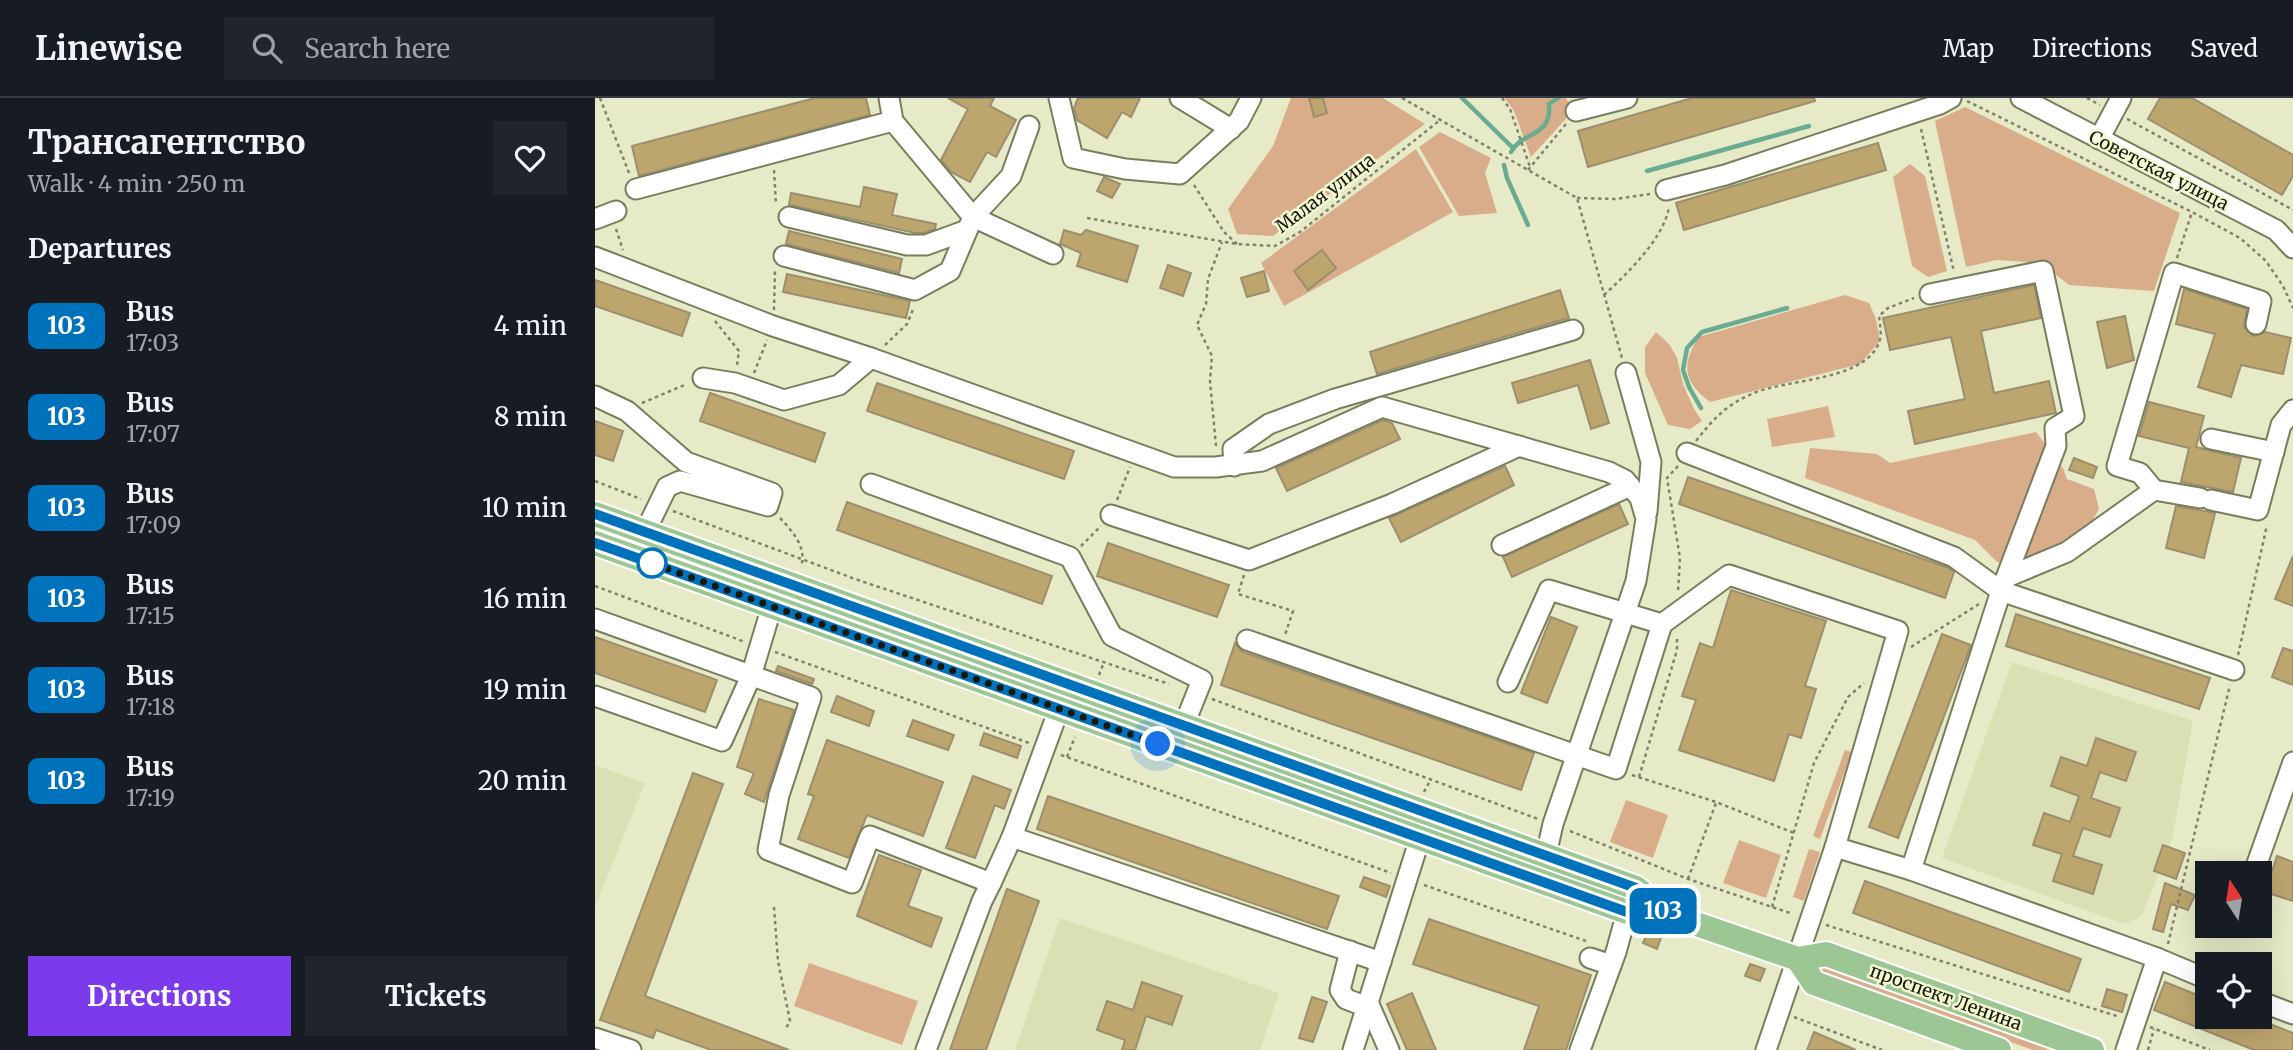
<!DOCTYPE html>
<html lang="en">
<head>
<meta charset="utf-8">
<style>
	body { margin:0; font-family:Merriweather,serif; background:#20242c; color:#f1f3f6; height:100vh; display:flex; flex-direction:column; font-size:26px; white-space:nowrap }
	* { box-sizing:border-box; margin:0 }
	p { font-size:23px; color:#9ea1a6 }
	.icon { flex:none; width:38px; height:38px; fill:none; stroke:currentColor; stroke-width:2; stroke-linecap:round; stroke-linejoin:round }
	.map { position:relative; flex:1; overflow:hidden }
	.drawer { display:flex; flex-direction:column; background:#171b24; width:595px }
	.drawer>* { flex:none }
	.badge { padding:0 14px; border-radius:10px; font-size:24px; line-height:46px }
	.needle { width:46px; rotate:348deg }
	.buttons { position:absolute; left:1600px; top:763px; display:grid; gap:14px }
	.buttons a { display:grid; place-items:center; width:77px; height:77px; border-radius:0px; background:#171b24; box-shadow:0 7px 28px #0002; font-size:35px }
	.you { position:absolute; width:35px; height:35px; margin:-18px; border:5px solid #fff; border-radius:50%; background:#1a73e8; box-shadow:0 0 0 10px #1a73e833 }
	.map>.badge { position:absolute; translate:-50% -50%; box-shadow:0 0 0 4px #fff }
	h2 { padding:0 28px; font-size:26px; line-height:63px }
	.round { display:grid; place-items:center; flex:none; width:74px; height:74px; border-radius:0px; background:#20242c }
	.summary { display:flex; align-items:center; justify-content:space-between; height:119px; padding:0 28px }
	h1 { font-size:33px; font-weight:700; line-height:52px }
	.primary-button { display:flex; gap:14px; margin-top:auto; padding:14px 28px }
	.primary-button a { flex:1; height:80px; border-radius:0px; background:#7c3aed; color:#fff; font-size:28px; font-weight:700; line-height:80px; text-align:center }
	.primary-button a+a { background:#20242c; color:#f1f3f6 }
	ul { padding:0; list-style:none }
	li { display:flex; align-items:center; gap:21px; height:91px; padding:0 28px }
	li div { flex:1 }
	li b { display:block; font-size:26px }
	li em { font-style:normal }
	li .badge { min-width:77px; font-weight:700; text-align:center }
	header { display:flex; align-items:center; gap:42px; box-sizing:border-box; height:98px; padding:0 35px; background:#171b24; border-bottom:2px solid #363941 }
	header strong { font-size:33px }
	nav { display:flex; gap:38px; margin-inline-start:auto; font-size:24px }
	.search { width:490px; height:63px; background:#20242c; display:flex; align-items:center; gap:18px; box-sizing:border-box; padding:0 24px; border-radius:0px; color:#9ea1a6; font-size:26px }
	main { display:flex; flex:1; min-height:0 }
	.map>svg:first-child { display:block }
</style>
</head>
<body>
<header>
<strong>Linewise</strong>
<div class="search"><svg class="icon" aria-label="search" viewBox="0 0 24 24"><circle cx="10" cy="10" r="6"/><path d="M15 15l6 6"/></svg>Search here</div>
<nav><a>Map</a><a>Directions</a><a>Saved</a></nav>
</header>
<main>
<section class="drawer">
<div class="summary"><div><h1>Трансагентство</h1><p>Walk · 4 min · 250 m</p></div><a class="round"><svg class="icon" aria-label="heart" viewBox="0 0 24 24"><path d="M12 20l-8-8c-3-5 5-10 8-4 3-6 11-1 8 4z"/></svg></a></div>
<h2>Departures</h2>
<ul>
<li><span class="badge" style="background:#0072bc;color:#fff">103</span><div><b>Bus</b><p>17:03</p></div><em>4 min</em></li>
<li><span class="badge" style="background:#0072bc;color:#fff">103</span><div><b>Bus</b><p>17:07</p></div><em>8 min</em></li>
<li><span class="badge" style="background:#0072bc;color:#fff">103</span><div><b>Bus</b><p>17:09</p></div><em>10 min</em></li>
<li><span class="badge" style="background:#0072bc;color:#fff">103</span><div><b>Bus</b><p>17:15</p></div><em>16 min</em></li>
<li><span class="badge" style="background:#0072bc;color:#fff">103</span><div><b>Bus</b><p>17:18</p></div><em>19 min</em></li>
<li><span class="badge" style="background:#0072bc;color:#fff">103</span><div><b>Bus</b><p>17:19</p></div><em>20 min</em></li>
</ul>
<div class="primary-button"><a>Directions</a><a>Tickets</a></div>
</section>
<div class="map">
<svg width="1698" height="952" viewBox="0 0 1698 952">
	<rect width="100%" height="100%" fill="#e6eac6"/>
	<g fill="#dae0b4">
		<path d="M1417,564L1598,623L1577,742L1559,773L1564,775L1546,818L1529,826L1347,760Z"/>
		<path d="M0,667L50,685L0,809Z"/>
		<path d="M465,820L684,895L665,952H420Z"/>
	</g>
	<g fill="#d9ad8a">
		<path d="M696,0H788L830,26L678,138L642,136L633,111L678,48Z"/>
		<path d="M910,0H971L978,13L936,59L919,13Z"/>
		<path d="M1370,9L1585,115L1559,193L1474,187L1446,165L1402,162L1371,169L1340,23Z"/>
		<path d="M845,34L896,60L890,75L902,115L864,118L824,49Z"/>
		<path d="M821,51L858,114L689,208L666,165Z"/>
		<path d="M1315,66L1330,78L1352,173L1333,179L1317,168L1298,79Z"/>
		<path d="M1250,197L1274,205L1281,221L1285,243L1265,266L1115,304C1088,284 1086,266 1104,239Z"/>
		<path d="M1061,234L1074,246L1082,260L1088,286L1099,311L1107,323L1095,331L1073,327L1050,275V249Z"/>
		<path d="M1233,308L1240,339L1177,349L1172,321Z"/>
		<path d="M1441,334L1468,370L1472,381L1499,391L1504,411L1490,435L1472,450L1409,467L1401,463L1380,442L1210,380L1215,350L1282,356L1295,365Z"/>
		<path d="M61,447L184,492L181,500L58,455Z"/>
		<path d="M1250,652L1257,654L1225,741L1218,738Z"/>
		<path d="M1031,702L1073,717L1058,760L1015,744Z"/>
		<path d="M1144,742L1186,757L1171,800L1128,785Z"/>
		<path d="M1214,751L1225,754L1209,803L1198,799Z"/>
		<path d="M214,865L323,903L307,947L199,908Z"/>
		<path d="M1226,866L1467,952H1438L1223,875Z"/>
	</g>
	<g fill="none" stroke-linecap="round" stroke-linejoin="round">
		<g stroke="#6aac92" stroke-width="4.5">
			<path d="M867,0L918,50"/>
			<path d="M916,54C928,32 957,40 954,6L963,0"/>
			<path d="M909,67L912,80L933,127"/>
			<path d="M1052,73L1214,28"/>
			<path d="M1106,310L1094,289L1088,272L1092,250L1107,234L1192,210"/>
		</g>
	</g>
	<g fill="#bda56e" stroke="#9c8e6e" stroke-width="2">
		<path d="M220,0H271L275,17L44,78L37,48Z"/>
		<path d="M353,0H399L395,8L421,22L401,59L392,54L375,84L356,74L346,62L373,11Z"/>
		<path d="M483,0H545L536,19L527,14L512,40L482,22L479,10Z"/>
		<path d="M714,0H728L732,15L719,19Z"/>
		<path d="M1097,0H1219L1220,3L993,69L983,33Z"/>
		<path d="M1565,0H1597L1698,57V78L1687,97L1553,21Z"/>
		<path d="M1283,45L1291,72L1089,132L1081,105Z"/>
		<path d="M509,79L525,86L517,100L502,93Z"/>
		<path d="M269,89L302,96L297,117L341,126L340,131L329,135H320L194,107L196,95L265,109Z"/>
		<path d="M469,132L486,137L491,132L543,148L532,184L482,168L486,155L465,146Z"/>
		<path d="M194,133L307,161L304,175L191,146Z"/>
		<path d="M727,152L741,170L713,192L699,173Z"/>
		<path d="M573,167L596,175L588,198L565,190Z"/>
		<path d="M669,173L674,193L652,199L646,180Z"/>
		<path d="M192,176L315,203L311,220L188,194Z"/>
		<path d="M0,182L95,215L87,238L0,208Z"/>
		<path d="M1439,187L1446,220L1386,233L1399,295L1454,283L1461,315L1320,346L1313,313L1370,301L1356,239L1295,252L1288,220Z"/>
		<path d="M1589,191L1652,211L1649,229L1658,238L1670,234L1696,240L1688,276L1646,267L1636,299L1603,289L1620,236L1581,226Z"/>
		<path d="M965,192L974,220L782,276L775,254Z"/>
		<path d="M1530,218L1539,262L1512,270L1502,224Z"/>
		<path d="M995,262L1014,325L996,331L983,287L923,305L917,285Z"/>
		<path d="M282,285L479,353L469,381L272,313Z"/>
		<path d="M115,295L230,335L220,364L105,323Z"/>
		<path d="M1554,304L1609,318L1601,349L1646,360L1638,394L1586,384L1594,350L1544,338Z"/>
		<path d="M788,322L797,325L805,341L692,393L681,370Z"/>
		<path d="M0,323L28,333L18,363L0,357Z"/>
		<path d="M1479,360L1502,369L1498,380L1474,372Z"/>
		<path d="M910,368L919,387L806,444L794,420Z"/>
		<path d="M1093,379L1354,470L1359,474L1350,500L1084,406Z"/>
		<path d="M252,404L457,478L447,506L242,432Z"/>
		<path d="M1024,406L1033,426L917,479L908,459Z"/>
		<path d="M1581,408L1620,415L1609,460L1571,450Z"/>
		<path d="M513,445L634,487L622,519L502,478Z"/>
		<path d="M1698,458V508L1680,501Z"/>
		<path d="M1136,492L1231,523L1210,588L1221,591L1206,640L1194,636L1179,683L1084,652L1101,602L1087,598L1105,545L1118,550Z"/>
		<path d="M1421,516L1615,580L1604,611L1411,548Z"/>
		<path d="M956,519L982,529L952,605L926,595Z"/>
		<path d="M1347,536L1376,547L1303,740L1274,729Z"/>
		<path d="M0,539L122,582L110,614L0,575Z"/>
		<path d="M640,545L648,554L939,655L926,692L626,587Z"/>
		<path d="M1688,550L1698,553V587L1677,579Z"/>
		<path d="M183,568L219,581L217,586L181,573Z"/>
		<path d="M242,598L279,613L274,628L236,614Z"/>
		<path d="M164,601L199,612L169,704L150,696L159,675L142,669Z"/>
		<path d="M318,622L359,637L353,652L312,638Z"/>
		<path d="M389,635L426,648L422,660L385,647Z"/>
		<path d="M1501,640L1541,654L1531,683L1505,674L1496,700L1525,710L1515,739L1488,730L1478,758L1507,767L1498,796L1458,783L1467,756L1438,747L1449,715L1475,724L1484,698L1456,688L1466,659L1492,668Z"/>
		<path d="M232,642L348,684L328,738L272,717L254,760L203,741L219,698L213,696Z"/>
		<path d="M98,675L128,686L50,898L194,952H116L61,932L58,940L5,922Z"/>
		<path d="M378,678L416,692L409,711L400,707L380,760L351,750Z"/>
		<path d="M453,698L744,798L732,831L442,731Z"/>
		<path d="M1568,747L1590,755L1581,781L1559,773Z"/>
		<path d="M284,757L326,772L313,808L347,820L336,849L262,818Z"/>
		<path d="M1682,758L1698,764V803L1670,794Z"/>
		<path d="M769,779L795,788L791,799L765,789Z"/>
		<path d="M1270,783L1486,861L1474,894L1258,815Z"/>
		<path d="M1570,785L1600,797L1593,812L1576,806L1568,834L1558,831Z"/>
		<path d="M412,791L444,803L391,952H355Z"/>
		<path d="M834,821L996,877L971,952H929L944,908L818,866Z"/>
		<path d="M1054,832L1067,837L1062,851L1048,845Z"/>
		<path d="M1155,866L1170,871L1165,883L1150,878Z"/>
		<path d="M547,884L587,898L577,927L551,918L540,952H527L530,942L502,932L512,903L538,912Z"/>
		<path d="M1570,884L1612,901V919H1657L1698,935V952H1659L1559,912Z"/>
		<path d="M1512,891L1532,897L1527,914L1507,908Z"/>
		<path d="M817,895L841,952H812L792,906Z"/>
		<path d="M717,899L732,904L718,944L704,940Z"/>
		<path d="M1219,934L1261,952H1212Z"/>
	</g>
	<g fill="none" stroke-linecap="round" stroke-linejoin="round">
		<g stroke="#797d5c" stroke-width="23">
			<g id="minor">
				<path d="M294,0L298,23L378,119L458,156"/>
				<path d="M464,0L478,60L530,71L585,76L644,23L656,0"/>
				<path d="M585,0L636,31"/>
				<path d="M1426,0L1681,132L1698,150"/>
				<path d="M981,13L1032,0"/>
				<path d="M1504,41L1526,0"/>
				<path d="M41,91L298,23"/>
				<path d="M1071,92L1130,77L1345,6L1356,0"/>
				<path d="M194,119L312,147H331L372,132"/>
				<path d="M0,121L21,113"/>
				<path d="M189,158L320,192L355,173L378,119L416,78L434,28"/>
				<path d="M0,159L178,228L276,260L579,369H621L667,363L787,309L1014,374L1030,382L1045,400L1051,421L1041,483L958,726L951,757"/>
				<path d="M1031,275L1056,364L1052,414"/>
				<path d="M108,280L140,285L189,302L244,287L276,260"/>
				<path d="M0,298L32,313L91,364L177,395L173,408L85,383L72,389L50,434"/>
				<path d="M1616,341L1679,354"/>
				<path d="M1092,355L1359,459L1406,493L1639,572"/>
				<path d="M639,368L638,351L674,326L740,301L978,232"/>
				<path d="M276,386L475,459L517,538L607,582L589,627"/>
				<path d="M1605,400L1559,392L1545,375L1522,368L1579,175L1666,203L1661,226"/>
				<path d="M1616,402L1663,412L1686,327L1698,312"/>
				<path d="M516,417L654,462L797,406L924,348"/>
				<path d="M907,447L1035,388"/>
				<path d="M1412,479L1472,454L1559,392"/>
				<path d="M0,521L216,599L184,697L173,752L257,785L275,738L396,785L417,739L464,611"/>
				<path d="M652,542L1021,671L1067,526L1134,477L1303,533L1240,749L1171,952"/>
				<path d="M913,584L954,492L1067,526"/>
				<path d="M0,598L127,643L156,578L177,508"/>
				<path d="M417,739L786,864"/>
				<path d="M1240,749L1316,772L1406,493L1461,348L1460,330L1479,318L1448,173L1335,196"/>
				<path d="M1316,772L1562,860L1612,881"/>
				<path d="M1659,774L1698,664"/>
				<path d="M755,853L745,892L751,901L772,909"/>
				<path d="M995,860L1016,867"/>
				<path d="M1664,903L1698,916"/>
				<path d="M773,904L794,952"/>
				<path d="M0,940L36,952"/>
				<path d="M331,952L387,803L396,785"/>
				<path d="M758,952L825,740"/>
				<path d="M985,952L1021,854L1032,814"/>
				<path d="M1531,952L1562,860"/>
			</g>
		</g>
		<g stroke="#fff" stroke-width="28">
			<g id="major">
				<path d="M0,416L1041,790L1072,816"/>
				<path d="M0,445L1032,814L1072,816L1203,861L1231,856L1497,952"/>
				<path d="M1203,861L1219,885L1404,952"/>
			</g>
		</g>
		<g stroke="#80836a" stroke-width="2.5" stroke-dasharray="3.5 3.5" stroke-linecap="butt">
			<path d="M5,0L34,75"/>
			<path d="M807,0L982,100L1027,260"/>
			<path d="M907,0L915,11L935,69"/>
			<path d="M1492,0L1505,7"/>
			<path d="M1372,3L1597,114L1645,140L1671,163L1688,188L1698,210"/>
			<path d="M1532,21L1698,112"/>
			<path d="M1326,31L1359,174"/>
			<path d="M179,72L181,107"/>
			<path d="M933,72L971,26"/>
			<path d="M599,87L629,134L642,146"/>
			<path d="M982,100L1020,101L1055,96"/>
			<path d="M492,120L642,146L680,148L705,134L845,22"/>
			<path d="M21,131L28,152"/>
			<path d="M1582,160L1597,114"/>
			<path d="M1009,197C1032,176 1069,140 1074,109"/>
			<path d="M179,212L180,173"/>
			<path d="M120,223L144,253L142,267"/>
			<path d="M290,247L312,226L319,209"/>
			<path d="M159,275L172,242"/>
			<path d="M47,305L92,286"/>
			<path d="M1101,343C1118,321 1132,306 1159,295C1193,281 1263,283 1282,249C1288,239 1285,228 1284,218L1293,210L1319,200"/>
			<path d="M621,348L615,283L617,258L602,227L611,206L613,181L627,144"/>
			<path d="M1083,368L1072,380L1085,460L1083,493"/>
			<path d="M0,383L46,401"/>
			<path d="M522,402L535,369"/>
			<path d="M78,413L260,481L574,586"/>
			<path d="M185,420C198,434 212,449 206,469"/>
			<path d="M486,448L506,428"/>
			<path d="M649,477L643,496L698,513L690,537"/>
			<path d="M0,488L150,544"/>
			<path d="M1316,549L1384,506"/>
			<path d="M180,554L434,645"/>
			<path d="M1643,557L1672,427"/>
			<path d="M504,577L509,564"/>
			<path d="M617,601L943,721"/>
			<path d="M466,657L796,775"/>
			<path d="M472,659L480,639"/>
			<path d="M1037,677L1121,704L1199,735"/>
			<path d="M1044,679L1082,552V538"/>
			<path d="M829,694L836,681"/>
			<path d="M975,733L1093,781L1198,816"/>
			<path d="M1093,781L1121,705"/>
			<path d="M829,787L991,843"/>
			<path d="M179,809L183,863L195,923L190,932"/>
			<path d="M1177,809L1219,665L1253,599L1269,585"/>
			<path d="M1231,827L1525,919"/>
			<path d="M1573,846L1635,587"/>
			<path d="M1199,919L1287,952"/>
			<path d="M1555,929L1615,952"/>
			<path d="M1553,952L1559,931"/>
		</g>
		<use href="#minor" stroke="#fff" stroke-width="19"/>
		<use href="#major" stroke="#9cc694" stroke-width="24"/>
	</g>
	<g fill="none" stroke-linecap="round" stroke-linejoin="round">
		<g stroke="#fff" stroke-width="16">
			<path id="line" d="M0,416L1041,790L1072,816L1032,814L0,445"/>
		</g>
		<use href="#line" stroke="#0072bc" stroke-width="10"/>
		<path stroke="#16180b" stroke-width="7" stroke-dasharray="0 12.6" d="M57,465L53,464L563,646"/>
	</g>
	<circle fill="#fff" stroke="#0072bc" stroke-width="3.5" cx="57" cy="465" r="14"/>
	<g text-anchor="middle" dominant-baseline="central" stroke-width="5" stroke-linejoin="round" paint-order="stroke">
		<g font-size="18" fill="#16180b" stroke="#f3f8d3">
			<text transform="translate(1564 72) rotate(27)">Советская улица</text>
			<text transform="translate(730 95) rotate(-37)">Малая улица</text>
			<text transform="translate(1351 899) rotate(20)">проспект Ленина</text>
		</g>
	</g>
</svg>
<div class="buttons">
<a><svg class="needle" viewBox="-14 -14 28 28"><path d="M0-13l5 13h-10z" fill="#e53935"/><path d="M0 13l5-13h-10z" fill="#9ea1a6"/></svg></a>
<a><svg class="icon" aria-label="locate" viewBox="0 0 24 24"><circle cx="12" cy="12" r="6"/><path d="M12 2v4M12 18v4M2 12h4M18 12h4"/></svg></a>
</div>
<div class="you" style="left:563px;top:646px"></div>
<b class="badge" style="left:1068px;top:813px;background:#0072bc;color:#fff">103</b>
</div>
</main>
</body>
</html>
